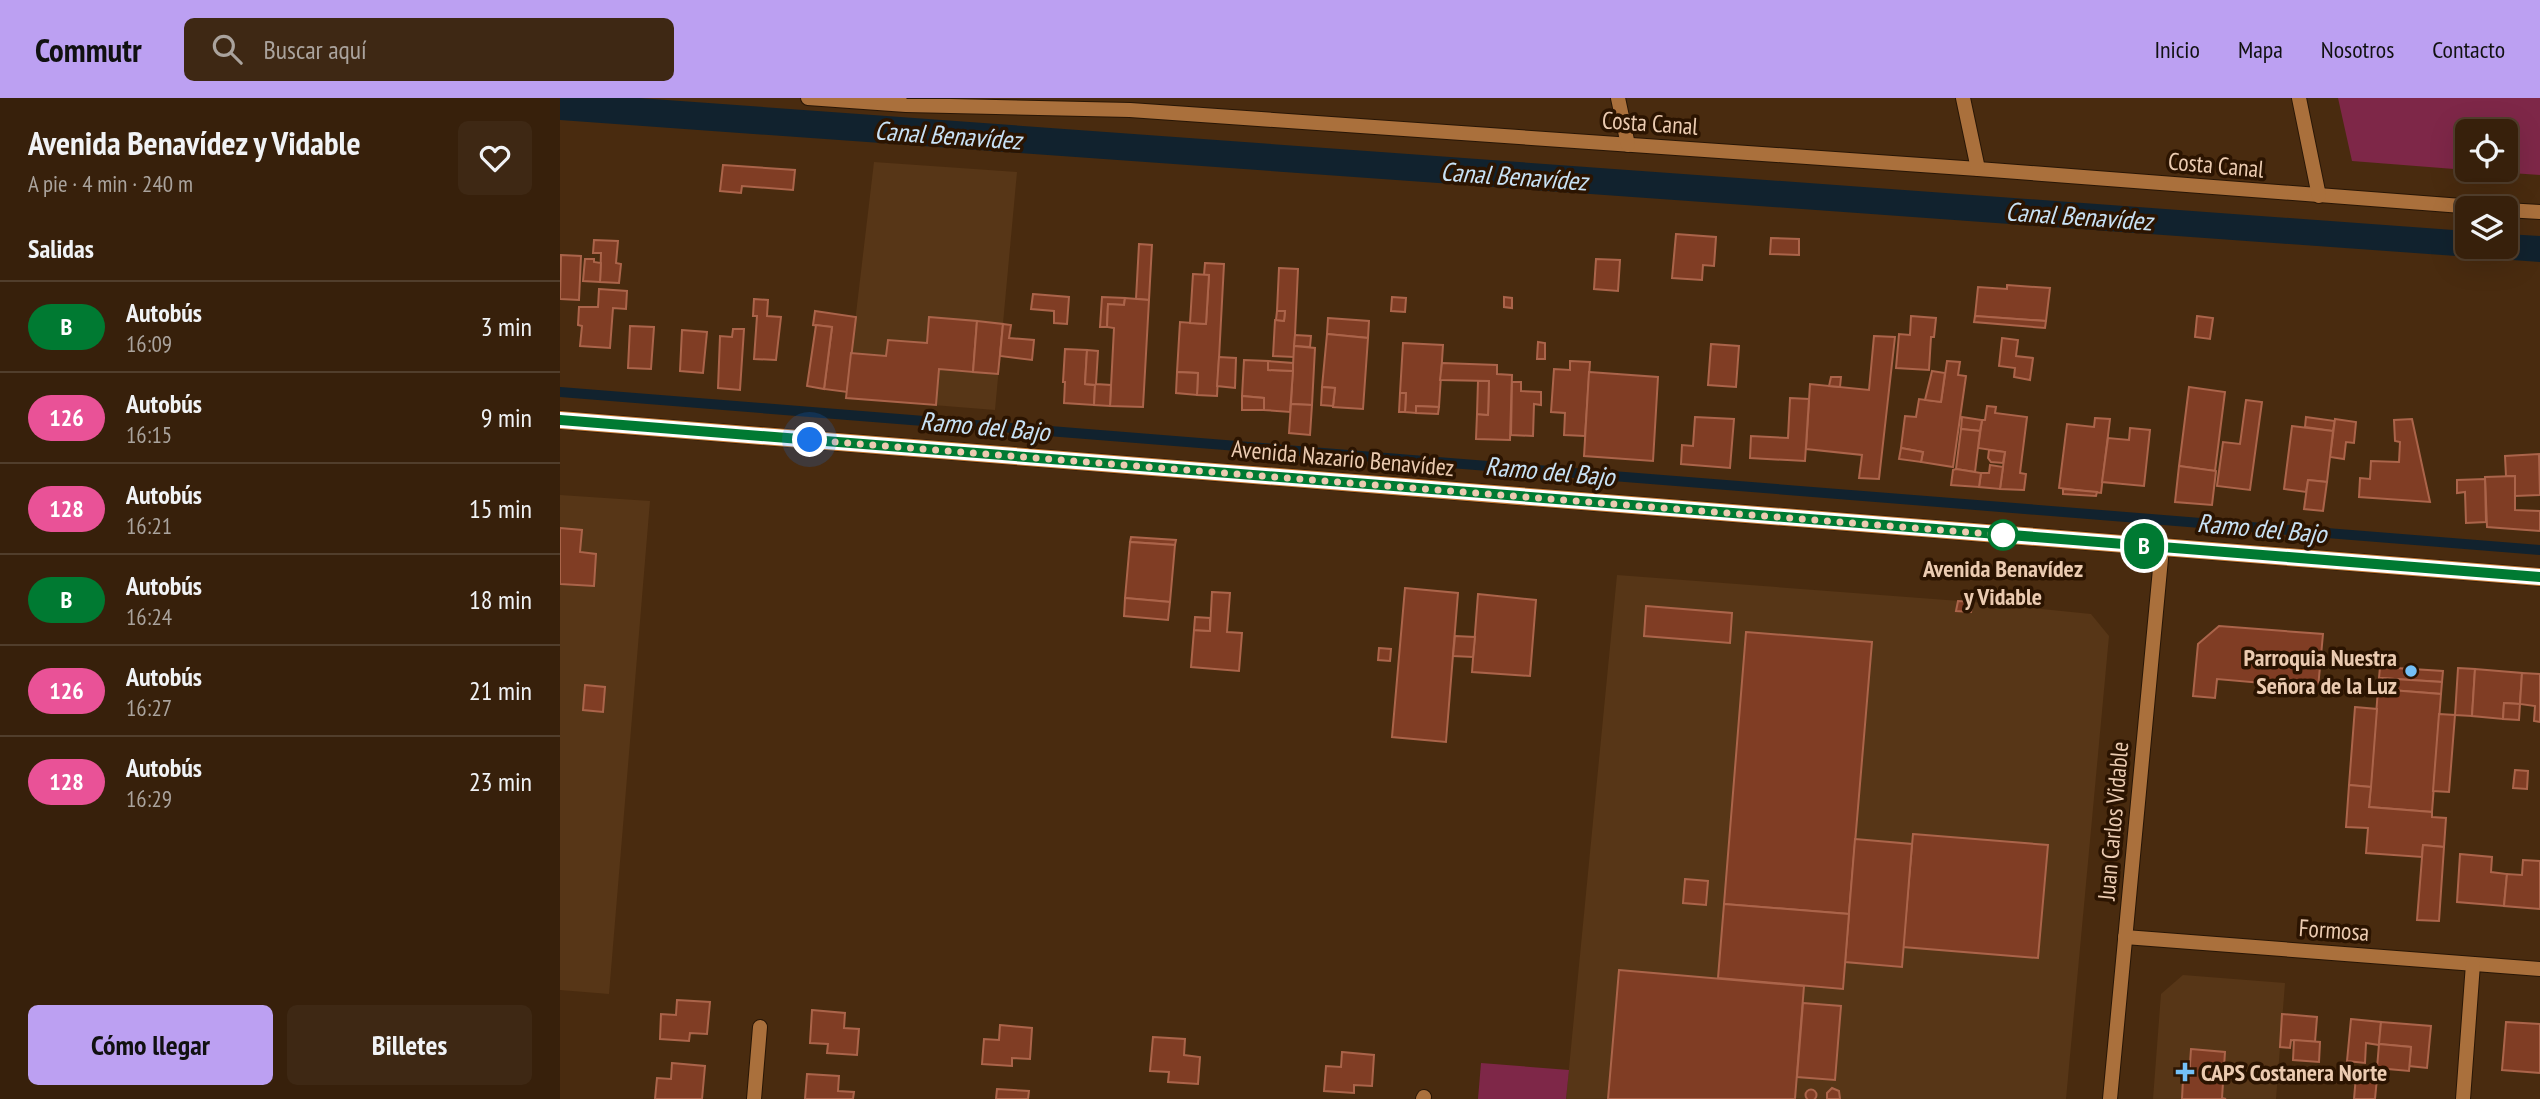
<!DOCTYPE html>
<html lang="es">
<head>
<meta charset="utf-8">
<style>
	body { margin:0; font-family:"PT Sans Narrow",sans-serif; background:#3e2814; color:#f1f3f6; height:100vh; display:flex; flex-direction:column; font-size:26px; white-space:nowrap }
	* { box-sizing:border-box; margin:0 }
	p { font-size:23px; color:#aaa39d }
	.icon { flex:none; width:38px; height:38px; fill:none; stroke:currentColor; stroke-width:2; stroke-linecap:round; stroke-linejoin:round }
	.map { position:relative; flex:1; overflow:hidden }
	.sheet { display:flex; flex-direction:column; background:#37200b; width:560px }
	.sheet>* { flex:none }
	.badge { padding:0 14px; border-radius:23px; font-size:24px; line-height:46px }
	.tools { position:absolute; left:1895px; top:21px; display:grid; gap:14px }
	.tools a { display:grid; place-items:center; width:63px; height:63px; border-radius:10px; background:#37200b; box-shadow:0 7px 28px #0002,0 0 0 2px #513e2c; font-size:35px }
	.you { position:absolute; width:35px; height:35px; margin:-18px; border:5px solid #fff; border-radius:50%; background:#1a73e8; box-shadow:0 0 0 10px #1a73e833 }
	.map>.badge { position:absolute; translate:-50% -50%; box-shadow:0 0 0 4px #fff }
	h2 { padding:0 28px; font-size:26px; line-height:63px }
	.round { display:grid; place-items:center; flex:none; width:74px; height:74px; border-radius:10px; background:#3e2814 }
	.head { display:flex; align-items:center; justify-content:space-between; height:119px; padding:0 28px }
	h1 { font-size:33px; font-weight:800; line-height:52px }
	.button { display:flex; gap:14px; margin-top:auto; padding:14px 28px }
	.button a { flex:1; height:80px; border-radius:10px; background:#bca0f2; color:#111; font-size:28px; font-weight:800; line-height:80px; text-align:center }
	.button a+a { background:#3e2814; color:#f1f3f6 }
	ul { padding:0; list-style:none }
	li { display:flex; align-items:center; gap:21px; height:91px; padding:0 28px; border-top:2px solid #513e2c }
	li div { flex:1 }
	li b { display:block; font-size:26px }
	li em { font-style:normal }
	li .badge { min-width:77px; font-weight:700; text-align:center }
	header { display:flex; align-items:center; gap:42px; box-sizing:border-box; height:98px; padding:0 35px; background:#bca0f2; color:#111 }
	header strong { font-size:33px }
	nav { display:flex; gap:38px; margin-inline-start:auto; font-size:24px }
	.search { width:490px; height:63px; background:#3e2814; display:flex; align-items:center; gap:18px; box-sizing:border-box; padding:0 24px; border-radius:10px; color:#aaa39d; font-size:26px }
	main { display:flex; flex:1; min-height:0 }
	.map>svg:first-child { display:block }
</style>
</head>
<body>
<header>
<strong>Commutr</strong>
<div class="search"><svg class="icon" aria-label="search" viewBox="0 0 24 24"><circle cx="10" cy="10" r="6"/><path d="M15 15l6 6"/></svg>Buscar aquí</div>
<nav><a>Inicio</a><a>Mapa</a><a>Nosotros</a><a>Contacto</a></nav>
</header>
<main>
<section class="sheet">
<div class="head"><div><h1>Avenida Benavídez y Vidable</h1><p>A pie · 4 min · 240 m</p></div><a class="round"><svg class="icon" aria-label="heart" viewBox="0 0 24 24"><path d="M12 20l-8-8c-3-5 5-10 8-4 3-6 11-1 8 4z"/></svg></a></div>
<h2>Salidas</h2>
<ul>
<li><span class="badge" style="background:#007a32;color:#fff">B</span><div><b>Autobús</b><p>16:09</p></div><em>3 min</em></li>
<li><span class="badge" style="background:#e95297;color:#fff">126</span><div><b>Autobús</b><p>16:15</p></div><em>9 min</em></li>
<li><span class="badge" style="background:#e95297;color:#fff">128</span><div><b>Autobús</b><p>16:21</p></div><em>15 min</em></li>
<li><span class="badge" style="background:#007a32;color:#fff">B</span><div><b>Autobús</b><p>16:24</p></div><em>18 min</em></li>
<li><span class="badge" style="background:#e95297;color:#fff">126</span><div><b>Autobús</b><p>16:27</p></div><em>21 min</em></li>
<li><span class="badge" style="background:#e95297;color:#fff">128</span><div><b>Autobús</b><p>16:29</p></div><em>23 min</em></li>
</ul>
<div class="button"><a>Cómo llegar</a><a>Billetes</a></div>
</section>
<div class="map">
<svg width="1980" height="1001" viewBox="0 0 1980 1001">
	<rect width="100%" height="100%" fill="#492b0f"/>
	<g fill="#573617">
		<path d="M314,64L457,74L435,312L286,300Z"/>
		<path d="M0,397L90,403L49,896L0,892Z"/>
		<path d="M1057,477L1413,504L1531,516L1549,538L1506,1001H1006Z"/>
		<path d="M1623,877L1725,885L1716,1001H1593L1601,896Z"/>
	</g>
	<g fill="#7e2748">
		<path d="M1778,0H1980V77L1908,72H1946V33H1908L1907,72L1792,63Z"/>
		<path d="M921,965L1009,972L1006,1001H918Z"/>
	</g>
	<path fill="#11222e" d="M0,0H79L1907,133L1908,149H1946V136L1980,138V164L0,22Z"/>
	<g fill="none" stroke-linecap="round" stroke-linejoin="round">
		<path stroke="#11222e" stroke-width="10" d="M0,294L1980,452"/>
	</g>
	<g fill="#803d24" stroke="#ab644a" stroke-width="2">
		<path d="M163,67L235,72L233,92L182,88L181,95L160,93Z"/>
		<path d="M1116,136L1156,139L1154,168L1143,167L1142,182L1112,180Z"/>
		<path d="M1211,140L1239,141V157L1210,156Z"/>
		<path d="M34,142L58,143L56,165L61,166L59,185L40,184L41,155H33Z"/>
		<path d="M579,146L592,147L589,202L576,201Z"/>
		<path d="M1,157L21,158L19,202L0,201Z"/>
		<path d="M25,161H34V164L41,165L40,184L23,183Z"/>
		<path d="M1036,161L1060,162L1058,193L1034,191Z"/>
		<path d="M645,165L664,166L657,298L637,297L638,275L617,274L620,224L646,226L649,177H644Z"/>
		<path d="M719,170L738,171L734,259L713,258L715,222L724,223L725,213H717Z"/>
		<path d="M633,176L649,177L646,226L630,225Z"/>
		<path d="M1447,187L1490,190L1486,223L1415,218L1418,189L1447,191Z"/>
		<path d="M39,191L67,193L66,211L53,210L50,250L20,248L22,228L18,227L19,209H38Z"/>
		<path d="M473,196L509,199L507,226L494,225V213L471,211Z"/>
		<path d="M542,199L565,200L564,207L548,206L547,229H540Z"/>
		<path d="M832,199L846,200L845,214L831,213Z"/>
		<path d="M944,199L952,200V210L944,209Z"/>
		<path d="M565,200L589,202L583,309L550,308L554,230L547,229L548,206L564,207Z"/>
		<path d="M194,201L208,202L207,218L221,219L216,262L194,261L197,218H193Z"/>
		<path d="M255,213L296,219L287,294L264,291L272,229L253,227Z"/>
		<path d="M717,213H725L724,223L716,222Z"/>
		<path d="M1351,218L1376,220L1374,239H1371L1369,272L1336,270L1339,236L1350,237Z"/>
		<path d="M1415,218L1486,223L1485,230L1414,224Z"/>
		<path d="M1637,218L1653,220L1650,241L1635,239Z"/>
		<path d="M369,219L417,223L413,274L379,271L376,307L286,300L291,255L326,258L328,242L367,245Z"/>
		<path d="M768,220L809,223L808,240L767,236Z"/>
		<path d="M417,223L443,226L438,276L413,274Z"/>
		<path d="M443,226L451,227L449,240L474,242L472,262L440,258Z"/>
		<path d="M256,227L272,229L264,291L247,288Z"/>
		<path d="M70,228L94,229L91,271L68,270Z"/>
		<path d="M173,231H184L180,292L158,290L160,238L172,239Z"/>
		<path d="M122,232L147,234L143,275L120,273Z"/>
		<path d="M767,236L808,240L803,311L773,309L775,290L762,289Z"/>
		<path d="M735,237L751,238L750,249L734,248Z"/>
		<path d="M1314,238L1335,239L1319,381L1299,380L1302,357L1246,351L1250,286L1309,292Z"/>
		<path d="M1442,240L1458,242L1456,258L1473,260L1470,282L1454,279L1455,270L1439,268Z"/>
		<path d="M978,244L985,245V261H977Z"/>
		<path d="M843,245L883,247L879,309L856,308V315L845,314L846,295H840Z"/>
		<path d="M1151,246L1179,248L1176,289L1148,287Z"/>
		<path d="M734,248L755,250L752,307L731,306Z"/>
		<path d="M505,251L527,252L525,286L535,287L534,307L504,305L505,284H503Z"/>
		<path d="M527,252L538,253L536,286L551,287L550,308L534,307L535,287L525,286Z"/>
		<path d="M659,259L676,260L675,290L657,288Z"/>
		<path d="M684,262L708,263V272L733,273L730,314L704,312V300L682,298Z"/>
		<path d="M708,263L733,265V273L708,272Z"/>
		<path d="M1010,263L1030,264L1025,338L1004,337L1005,315L991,314L994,271L1010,272Z"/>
		<path d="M1387,263L1400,264L1398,277L1406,278L1393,369L1361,364L1363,354L1341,350L1345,318L1356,319L1359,301L1381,304Z"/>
		<path d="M882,265L937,267V276L952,277L950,342L916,341L917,316L928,317L929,283L880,282Z"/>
		<path d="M1372,273L1385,275L1381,304L1365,302Z"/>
		<path d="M617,274L638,275L637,297L616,295Z"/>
		<path d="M1029,274L1098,279L1093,363L1024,358Z"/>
		<path d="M1271,279H1281L1280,289L1269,288Z"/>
		<path d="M918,283H929L928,317L917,316Z"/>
		<path d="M952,284H961V293L981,294V307L974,306L973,338L951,337Z"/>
		<path d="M762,289L775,290L773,308L761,307Z"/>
		<path d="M1629,289L1665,294L1655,373L1619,368Z"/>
		<path d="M840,295H846L845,314H839Z"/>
		<path d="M682,298L704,300V312H682Z"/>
		<path d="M1230,300L1249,301L1245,363L1190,360L1191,338L1228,340Z"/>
		<path d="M1686,302L1702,304L1690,392L1657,388L1663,344L1680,346Z"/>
		<path d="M731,306L752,307L750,337L729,335Z"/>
		<path d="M856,308L879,309L878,316L856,315Z"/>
		<path d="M1427,308L1436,309L1435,315L1467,319L1460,375L1466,376L1464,392L1440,391L1445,354L1418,350L1422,322H1425Z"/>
		<path d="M1135,319L1174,321L1170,370L1121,366L1122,347L1133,348Z"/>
		<path d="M1402,319L1422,322L1420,333L1401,331Z"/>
		<path d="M1746,319L1775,323L1773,333L1745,329Z"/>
		<path d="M1535,320L1550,321L1541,395L1499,390L1507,326L1534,329Z"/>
		<path d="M1775,321L1796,324L1794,345L1786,344L1784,361L1770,359Z"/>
		<path d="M1852,321L1870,404L1799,399L1800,380L1810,381L1811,363L1839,364L1840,344L1835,343L1834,322Z"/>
		<path d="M1732,328L1773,333L1767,384L1748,382L1746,394L1724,391Z"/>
		<path d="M1570,330L1590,332L1584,388L1542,384L1548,340L1569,342Z"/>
		<path d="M1401,331L1420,333L1415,374L1396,371Z"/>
		<path d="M1341,350L1363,354L1361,364L1339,361Z"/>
		<path d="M1429,352L1445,354L1443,365L1431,364L1428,360Z"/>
		<path d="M1979,356L1980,397L1955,398V378H1946L1945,358Z"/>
		<path d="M1430,367L1443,369L1440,391L1419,389L1421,375H1429Z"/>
		<path d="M1619,368L1656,373L1652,407L1615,404Z"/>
		<path d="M1396,371L1421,375L1419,389L1391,387L1393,372Z"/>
		<path d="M1955,378V412L1980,413V433L1927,429L1925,379Z"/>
		<path d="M1925,381L1926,424L1906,425L1905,394L1897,395V382Z"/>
		<path d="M1748,382L1767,384L1763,413L1744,411Z"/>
		<path d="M1503,391L1537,394L1536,398L1503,396Z"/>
		<path d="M0,430L22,432L20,454L36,456L34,488L0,486Z"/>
		<path d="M571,439L616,442L615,447L570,444Z"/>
		<path d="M570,444L615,447L610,504L565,500Z"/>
		<path d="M845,490L898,495L886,644L832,639Z"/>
		<path d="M652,494L670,495L667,534L682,535L679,573L631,569L634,532L650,533Z"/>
		<path d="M918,496L976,502L970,578L912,574Z"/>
		<path d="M565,500L610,504L608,522L564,518Z"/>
		<path d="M1398,503L1413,504L1411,514L1396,513Z"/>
		<path d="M1086,508L1172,515L1170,545L1084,538Z"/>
		<path d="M635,519L650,520V533L634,532Z"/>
		<path d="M1659,528L1763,536L1758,590L1657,581L1655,600L1633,598L1638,546Z"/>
		<path d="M1186,534L1312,544L1289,816L1164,806Z"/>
		<path d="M895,538L915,539L913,559L893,558Z"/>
		<path d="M819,550L831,551L830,563L818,562Z"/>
		<path d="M1820,569L1883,573L1882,584L1819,580Z"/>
		<path d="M1898,570L1915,571L1912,618L1895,617Z"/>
		<path d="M1915,571L1962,575L1960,606L1944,605L1943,621L1912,618Z"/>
		<path d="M1962,575L1980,576V624L1974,623L1975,608L1960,606Z"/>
		<path d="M1819,580L1882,584L1881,596L1818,591Z"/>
		<path d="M25,587L45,589L43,614L23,612Z"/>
		<path d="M1818,591L1881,596L1872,714L1809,709Z"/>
		<path d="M1944,605L1960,606L1959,622L1943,621Z"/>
		<path d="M1795,609L1817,611L1811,689L1789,687Z"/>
		<path d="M1879,616L1895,617L1889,694L1873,693Z"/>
		<path d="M1955,672L1968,673L1967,691L1953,690Z"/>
		<path d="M1789,687L1811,689L1809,709L1872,714V719L1886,720L1884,749L1863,747L1862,759L1806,755L1808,730L1786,729Z"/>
		<path d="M1353,736L1488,747L1478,860L1343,849Z"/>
		<path d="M1295,741L1352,746L1342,869L1285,864Z"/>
		<path d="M1863,747L1884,749L1879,823L1857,822Z"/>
		<path d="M1900,756L1932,759L1931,774L1947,776L1944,808L1897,804Z"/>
		<path d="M1963,762L1980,763V811L1944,808L1947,776L1962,777Z"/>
		<path d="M1125,781L1148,783L1146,807L1123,805Z"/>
		<path d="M1164,806L1289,816L1283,891L1158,880Z"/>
		<path d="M1059,872L1244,888L1235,1001H1048Z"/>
		<path d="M117,902L150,904L147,936L130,935L129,943L100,941L101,916L116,917Z"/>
		<path d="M1243,905L1281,908L1275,982L1237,979Z"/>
		<path d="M252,912L285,915L284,930L299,931L297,957L267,955L268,946L250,945Z"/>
		<path d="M1722,916L1757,919L1755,944L1731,942L1730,950L1720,949Z"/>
		<path d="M1791,921L1821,924L1819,947L1806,945L1805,965L1787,963Z"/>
		<path d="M1821,924L1871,928L1867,970L1849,968L1851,949L1819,946Z"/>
		<path d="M1946,924L1980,926V975L1942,972Z"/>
		<path d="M440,927L472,930L470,961L452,960V968L422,966L424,941L439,942Z"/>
		<path d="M593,939L625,941L624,957L640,959L638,986L608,984L609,974L590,973Z"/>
		<path d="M1734,942L1760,944L1759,964L1733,962Z"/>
		<path d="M1819,946L1851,949L1849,973L1817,970Z"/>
		<path d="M1631,951L1665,954L1662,1000L1666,1001H1622L1623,981H1629Z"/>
		<path d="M782,954L814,957L812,988L794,987V995L764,993L766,968L781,969Z"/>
		<path d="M112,965L145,968L142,1001H95L97,980L111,981Z"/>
		<path d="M1625,966L1630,967L1629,981H1623Z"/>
		<path d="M247,976L279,978L278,993L294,994L293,1001H245Z"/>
		<path d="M1796,978L1817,980L1815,1001H1794Z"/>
		<path d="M1272,990L1279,993L1280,1001H1267V995Z"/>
		<path d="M437,991L469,993L468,1001H436Z"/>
		<circle cx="1251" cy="997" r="5.5"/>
	</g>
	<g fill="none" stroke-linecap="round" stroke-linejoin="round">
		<g stroke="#281606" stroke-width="16">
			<g id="street">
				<path d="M248,0L346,7L570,12L1418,71L1928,110"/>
				<path d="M1058,0L1068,47"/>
				<path d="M1403,0L1418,71"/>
				<path d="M1739,0L1759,98"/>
				<path d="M1946,112L1980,114"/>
				<path d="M1565,839L1980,871"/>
				<path d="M194,1001L200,929"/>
				<path d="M863,1001L864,999"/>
				<path d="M1550,1001L1602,450"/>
				<path d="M1903,1001L1913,866"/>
			</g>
		</g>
		<g stroke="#281606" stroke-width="19">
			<path id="primary" d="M0,322L1980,479"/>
		</g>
		<use href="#street" stroke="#aa703c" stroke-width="14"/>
		<use href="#primary" stroke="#c57b35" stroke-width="18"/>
	</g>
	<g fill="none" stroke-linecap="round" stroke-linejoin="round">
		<g stroke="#fff" stroke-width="16">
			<path id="line" d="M0,322L1980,479"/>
		</g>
		<use href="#line" stroke="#007a32" stroke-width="10"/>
		<path stroke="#ebcbb1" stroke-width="7" stroke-dasharray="0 12.6" d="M250,342L1443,437"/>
	</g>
	<circle fill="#fff" stroke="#007a32" stroke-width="3.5" cx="1443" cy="437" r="14"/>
	<g fill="#74c0f6" stroke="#2b1401" stroke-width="2.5">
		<circle cx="1851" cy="573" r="7"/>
		<path d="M1621.5 963.5h7v7h7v7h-7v7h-7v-7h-7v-7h7z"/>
	</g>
	<g text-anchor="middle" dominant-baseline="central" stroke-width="7" stroke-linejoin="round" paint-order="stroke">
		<g font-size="24" fill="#ebcbb1" stroke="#2b1401">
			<text transform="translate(1090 25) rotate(4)">Costa Canal</text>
			<text transform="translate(1656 67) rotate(5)">Costa Canal</text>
			<text transform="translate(783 360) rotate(5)">Avenida Nazario Benavídez</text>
			<text transform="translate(1553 723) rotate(-85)">Juan Carlos Vidable</text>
			<text transform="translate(1774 832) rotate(4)">Formosa</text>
		</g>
		<g font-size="24" font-weight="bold" fill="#ebcbb1" stroke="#2b1401">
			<text x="1443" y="470">Avenida Benavídez<tspan x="1443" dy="28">y Vidable</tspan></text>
		</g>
		<g font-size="24" font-weight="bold" fill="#ebcbb1" stroke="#2b1401" text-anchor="end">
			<text x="1837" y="559">Parroquia Nuestra<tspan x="1837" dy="28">Señora de la Luz</tspan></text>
			<text x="1641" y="974" text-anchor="start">CAPS Costanera Norte</text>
		</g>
		<g font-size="26" font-style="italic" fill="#c8e2f6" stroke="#2b1401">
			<text transform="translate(388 37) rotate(4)">Canal Benavídez</text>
			<text transform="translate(954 78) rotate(4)">Canal Benavídez</text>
			<text transform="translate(1519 118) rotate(4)">Canal Benavídez</text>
			<text transform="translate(425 328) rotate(5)">Ramo del Bajo</text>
			<text transform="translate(990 373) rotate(5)">Ramo del Bajo</text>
			<text transform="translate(1702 430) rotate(5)">Ramo del Bajo</text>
		</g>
	</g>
</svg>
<div class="tools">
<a><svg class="icon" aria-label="locate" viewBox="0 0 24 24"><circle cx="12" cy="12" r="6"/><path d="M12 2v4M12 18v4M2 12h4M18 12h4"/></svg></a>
<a><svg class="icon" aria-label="layers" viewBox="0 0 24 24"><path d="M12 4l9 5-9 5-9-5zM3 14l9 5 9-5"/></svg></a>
</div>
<div class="you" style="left:250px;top:342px"></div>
<b class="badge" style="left:1584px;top:448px;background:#007a32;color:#fff">B</b>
</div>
</main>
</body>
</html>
